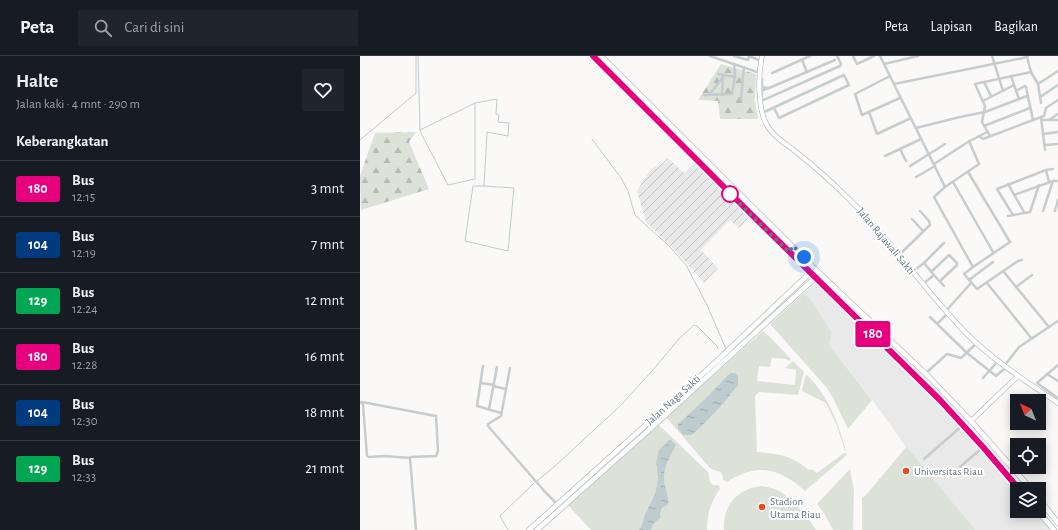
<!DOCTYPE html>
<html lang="id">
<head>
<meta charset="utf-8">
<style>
	body { margin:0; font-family:"Alegreya Sans",sans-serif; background:#20242c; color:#f1f3f6; height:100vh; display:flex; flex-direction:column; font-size:15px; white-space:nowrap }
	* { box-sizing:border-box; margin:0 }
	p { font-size:13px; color:#9ea1a6 }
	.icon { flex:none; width:22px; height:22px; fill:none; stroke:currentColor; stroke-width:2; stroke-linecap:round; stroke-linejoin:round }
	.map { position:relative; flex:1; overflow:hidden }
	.side { display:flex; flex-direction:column; background:#171b24; width:360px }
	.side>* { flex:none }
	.badge { padding:0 8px; border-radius:3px; font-size:14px; line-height:26px }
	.needle { width:26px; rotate:317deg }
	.controls { position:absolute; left:650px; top:338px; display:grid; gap:8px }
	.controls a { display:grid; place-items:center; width:36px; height:36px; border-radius:0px; background:#171b24; box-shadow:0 2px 10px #0003; font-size:20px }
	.you { position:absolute; width:20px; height:20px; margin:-10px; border:3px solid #fff; border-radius:50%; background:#1a73e8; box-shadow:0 0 0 6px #1a73e833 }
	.map>.badge { position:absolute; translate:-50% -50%; box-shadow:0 0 0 2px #fff }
	h2 { padding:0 16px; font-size:15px; line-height:36px }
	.round { display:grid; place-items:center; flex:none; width:42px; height:42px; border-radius:0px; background:#20242c }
	.summary { display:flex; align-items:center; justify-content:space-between; height:68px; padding:0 16px }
	h1 { font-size:19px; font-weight:700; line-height:30px }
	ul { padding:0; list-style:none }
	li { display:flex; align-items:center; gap:12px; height:56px; padding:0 16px; border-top:1px solid #363941 }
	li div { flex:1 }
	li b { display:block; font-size:15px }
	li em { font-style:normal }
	li .badge { min-width:44px; font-weight:700; text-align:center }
	header { display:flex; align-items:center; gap:24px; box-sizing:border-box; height:56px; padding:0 20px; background:#171b24; border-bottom:1px solid #363941 }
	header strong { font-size:19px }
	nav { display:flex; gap:22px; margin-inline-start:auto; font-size:14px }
	.search { width:280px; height:36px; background:#20242c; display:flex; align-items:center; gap:10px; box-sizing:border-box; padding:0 14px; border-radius:0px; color:#9ea1a6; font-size:15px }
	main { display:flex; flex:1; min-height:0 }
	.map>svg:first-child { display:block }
</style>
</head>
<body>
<header>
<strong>Peta</strong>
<div class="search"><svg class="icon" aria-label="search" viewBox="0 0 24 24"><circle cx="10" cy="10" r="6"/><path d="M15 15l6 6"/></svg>Cari di sini</div>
<nav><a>Peta</a><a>Lapisan</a><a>Bagikan</a></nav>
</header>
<main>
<section class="side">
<div class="summary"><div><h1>Halte</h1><p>Jalan kaki · 4 mnt · 290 m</p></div><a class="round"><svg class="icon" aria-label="heart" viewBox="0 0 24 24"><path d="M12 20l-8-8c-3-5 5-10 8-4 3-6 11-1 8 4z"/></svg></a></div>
<h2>Keberangkatan</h2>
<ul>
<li><span class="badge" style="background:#e6007e;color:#fff">180</span><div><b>Bus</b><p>12:15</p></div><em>3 mnt</em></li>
<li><span class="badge" style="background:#003b80;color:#fff">104</span><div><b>Bus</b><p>12:19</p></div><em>7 mnt</em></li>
<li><span class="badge" style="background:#00a651;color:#fff">129</span><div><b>Bus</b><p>12:24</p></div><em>12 mnt</em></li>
<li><span class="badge" style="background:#e6007e;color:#fff">180</span><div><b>Bus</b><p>12:28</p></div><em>16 mnt</em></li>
<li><span class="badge" style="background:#003b80;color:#fff">104</span><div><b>Bus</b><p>12:30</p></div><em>18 mnt</em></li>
<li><span class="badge" style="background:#00a651;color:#fff">129</span><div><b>Bus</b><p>12:33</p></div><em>21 mnt</em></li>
</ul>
</section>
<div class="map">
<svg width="698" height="474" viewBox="0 0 698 474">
	<defs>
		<pattern id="industrial-furrows" width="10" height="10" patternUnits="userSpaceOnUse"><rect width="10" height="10" fill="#e8e9e8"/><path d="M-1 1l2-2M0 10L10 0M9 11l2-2" fill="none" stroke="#c0c2c2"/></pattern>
		<pattern id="forest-firs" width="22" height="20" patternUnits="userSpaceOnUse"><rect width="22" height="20" fill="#dce2d8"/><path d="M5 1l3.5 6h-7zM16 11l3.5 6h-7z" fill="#b6bcb5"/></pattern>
		<pattern id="water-ripples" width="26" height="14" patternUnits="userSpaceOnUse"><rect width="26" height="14" fill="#becbcf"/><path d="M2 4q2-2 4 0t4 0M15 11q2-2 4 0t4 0" fill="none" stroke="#9eaaae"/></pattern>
	</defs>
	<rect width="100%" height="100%" fill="#faf9f7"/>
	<path fill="#e8e9e8" d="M454,227L461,229L596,363L657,433V455H676L692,474H502V442L506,439L546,391L512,343L469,289L472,277L468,271L454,248L444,237Z"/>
	<path fill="url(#industrial-furrows)" d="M308,102L324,117L335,106L390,160L379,172L370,164L341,194L358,212L344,227L315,194L286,166L277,135L291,113L295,110L298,111Z"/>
	<g fill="#dce2d8" fill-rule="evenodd">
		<path d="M444,237L454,248L468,271L472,277L469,289L512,344L488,373L473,342L467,332L410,268Z"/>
		<path d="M403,275L410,281L431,303L429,305L426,303L412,302L410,311L399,310L397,325L435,329L436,314L425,312L433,305L444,316L438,339L399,336L395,340L397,396C420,398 431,399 449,414L452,413L457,417L484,397H486L487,399L445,435C420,412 397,406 367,426L363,424V421L361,416L353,414L349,411L306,361ZM370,317L362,349L340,372L332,379H323L318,373V368L348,340Z"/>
		<path d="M447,319C468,339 479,368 486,395H485L477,370L466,347L442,335L445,321Z"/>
		<path d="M298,368L349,417C349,424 349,431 359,429L360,433C351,445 347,458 347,474H291L294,467L301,462L300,458L302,452L308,449C310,442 304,431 304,422C304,411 311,399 316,389L296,407L298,422L295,438L285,458L281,471L279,474H231L208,449Z"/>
		<path d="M547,391L615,474H502V442L506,439Z"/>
		<path d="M490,413L494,435L493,474H473L464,457L457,448Z"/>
		<path d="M401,430C408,431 414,432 419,435C429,440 451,464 456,474H364C362,450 378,432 401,430Z"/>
	</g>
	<g fill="url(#forest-firs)">
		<path d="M361,8L396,18L395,44L398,63H360L358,45L338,44Z"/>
		<path d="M56,76L49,86L69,133L1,154L0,120L15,77Z"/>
	</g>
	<g fill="url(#water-ripples)">
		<path d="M370,317H375L378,320V329L362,349L340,372L332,379H323L318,373V368L348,340Z"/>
		<path d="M310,383L316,389C311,399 304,410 304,422C304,431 310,441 308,449L302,452L300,458L301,462L294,467L291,474H279L281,471L285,458L295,438L298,422L296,407L299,394Z"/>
	</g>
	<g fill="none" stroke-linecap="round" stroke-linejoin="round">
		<g stroke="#becbcf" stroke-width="1">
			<path d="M58,0L60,74L62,79L88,129L115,123V47L60,74"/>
			<path d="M115,47L137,43L136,58L139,59L138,66L149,67L148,80L127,76L124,130L154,132L148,195L105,185L113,130H124"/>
			<path d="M232,83L261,122L268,135L275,159L310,191L326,209L347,249L366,293"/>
			<path d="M0,84L56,37V0"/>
			<path d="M177,425L195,410L260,350L292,315L319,283L334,269L337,270L357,290L358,293"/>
			<path d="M148,474L140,460L174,427"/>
		</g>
		<g stroke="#b9bfc3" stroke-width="5.5">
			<g id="secondary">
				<path d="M402,0C398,20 397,54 408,71C414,81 426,88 435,95C454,110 472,126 489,143C532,185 565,235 607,278C634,305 667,326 698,347"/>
				<path d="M611,365L658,320"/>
			</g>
		</g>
		<g stroke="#b8bdc1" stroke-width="6">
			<g id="primary">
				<path d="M233,0L597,362L659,433"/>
				<path d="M241,0L457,215L568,320L611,365L671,433"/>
				<path d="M679,443L698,467"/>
				<path d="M678,455L694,474"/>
				<path d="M169,474L357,305L452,215"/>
				<path d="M177,474L300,364L457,220"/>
			</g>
		</g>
		<g stroke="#c7cccf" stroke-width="2.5">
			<path d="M350,0L400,17"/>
			<path d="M374,0L388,4L389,1"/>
			<path d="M389,0L401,5"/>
			<path d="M493,0L497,8L514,0"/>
			<path d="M520,0L585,131"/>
			<path d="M632,0L643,35"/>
			<path d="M667,1L671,16L678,28"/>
			<path d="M442,4L447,16"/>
			<path d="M524,8L558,0"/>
			<path d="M412,17L450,0"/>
			<path d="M358,18L375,21"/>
			<path d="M530,20L495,38L502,59L540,42"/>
			<path d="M651,20L659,43"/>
			<path d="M624,26L631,40"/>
			<path d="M534,28L663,2L668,0"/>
			<path d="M400,31L409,32L400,35"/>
			<path d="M402,31V23"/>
			<path d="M409,32L475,4"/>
			<path d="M402,35V40"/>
			<path d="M656,35L665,30L666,31L673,64"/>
			<path d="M350,38L363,21"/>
			<path d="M344,39L372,38L375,20L374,8"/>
			<path d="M362,39L363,19"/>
			<path d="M680,41L698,29"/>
			<path d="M381,44L384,11"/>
			<path d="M401,45L480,10L481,8L477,0"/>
			<path d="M623,45L654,29"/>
			<path d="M681,47L678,28L698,15"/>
			<path d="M509,56L517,78L551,62"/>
			<path d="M402,57L484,19L489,29L419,62L414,52"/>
			<path d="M682,64H698"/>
			<path d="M689,64L698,58"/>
			<path d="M624,70L670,52"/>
			<path d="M556,72L600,61L625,56L667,40"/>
			<path d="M683,78L698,76"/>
			<path d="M619,80L623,83L681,61"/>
			<path d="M630,80L622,66L625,50L615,28L671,16"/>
			<path d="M609,85L619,108L585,131L574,141L613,211"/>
			<path d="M685,89L698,88"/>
			<path d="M540,93L546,105"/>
			<path d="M685,94L681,61L684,60L686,52L698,44"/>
			<path d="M525,100L561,83"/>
			<path d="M574,108L608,86L627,76"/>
			<path d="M550,110L585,88"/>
			<path d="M686,114L689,126"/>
			<path d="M608,116L650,186L613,211L604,218L617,233L658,205L662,204"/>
			<path d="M556,121L575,110"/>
			<path d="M593,126L633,196"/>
			<path d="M648,128L664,156"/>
			<path d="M654,139L693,125H698"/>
			<path d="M683,155L693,125"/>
			<path d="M695,155L698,144"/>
			<path d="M653,159L637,133L686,114L693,113"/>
			<path d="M648,160L670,156L679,129"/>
			<path d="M552,163L563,175"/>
			<path d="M539,199L570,169L569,165L560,155"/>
			<path d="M643,215L689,271"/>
			<path d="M552,216L564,207"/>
			<path d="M571,216L589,199L597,207V209L580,225"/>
			<path d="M574,219L584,230"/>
			<path d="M609,224L633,206"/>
			<path d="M627,227L672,283"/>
			<path d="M563,228L574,219L564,207L584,187"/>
			<path d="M656,231L672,219"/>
			<path d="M586,255L611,227"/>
			<path d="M570,261L607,297L636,320L644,313L645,309L659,291L698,265"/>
			<path d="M578,267L588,257"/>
			<path d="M698,309L677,327L698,342"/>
			<path d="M123,310L117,350L141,357"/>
			<path d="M150,312L141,360L128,368V370L186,437L201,452"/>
			<path d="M566,317L587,298L601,302L617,287"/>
			<path d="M687,318L698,325"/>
			<path d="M623,322L638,305"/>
			<path d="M121,327L134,329"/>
			<path d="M133,330L146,333"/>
			<path d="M0,346L3,348L7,400L9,401L25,400L50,402L56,474"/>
			<path d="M2,346L76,360L78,395L76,400L50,401"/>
			<path d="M129,353L137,311"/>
			<path d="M564,403L603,369"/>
			<path d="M600,411L623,391"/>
		</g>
		<use href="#secondary" stroke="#fff" stroke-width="4"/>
		<use href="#primary" stroke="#fff" stroke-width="4.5"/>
	</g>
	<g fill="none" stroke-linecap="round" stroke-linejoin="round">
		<g stroke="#fff" stroke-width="9">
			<path id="line" d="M233,0L393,160L580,344L623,391L659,433"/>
		</g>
		<use href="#line" stroke="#e6007e" stroke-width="6"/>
		<path stroke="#637784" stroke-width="4" stroke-dasharray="0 7.2" d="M370,138L429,196L433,190L444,201"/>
	</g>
	<circle fill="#fff" stroke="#e6007e" stroke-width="2" cx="370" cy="138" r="8"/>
	<g fill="#ee4923" stroke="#fff" stroke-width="1.5">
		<circle cx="546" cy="415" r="4"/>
		<circle cx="402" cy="451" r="4"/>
	</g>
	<g text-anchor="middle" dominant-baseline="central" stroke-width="4" stroke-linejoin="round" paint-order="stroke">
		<g font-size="11" fill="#637784" stroke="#fff">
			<text transform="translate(526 185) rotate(50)">Jalan Rajawali Sakti</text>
			<text transform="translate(313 344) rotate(-42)">Jalan Naga Sakti</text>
		</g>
		<g font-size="11" fill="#637784" stroke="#fff" text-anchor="start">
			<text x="554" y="415">Universitas Riau</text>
			<text x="410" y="445">Stadion<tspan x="410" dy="13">Utama Riau</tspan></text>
		</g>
	</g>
</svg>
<div class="controls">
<a><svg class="needle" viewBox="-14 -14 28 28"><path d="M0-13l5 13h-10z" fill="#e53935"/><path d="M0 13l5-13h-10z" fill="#9ea1a6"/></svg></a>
<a><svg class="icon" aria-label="locate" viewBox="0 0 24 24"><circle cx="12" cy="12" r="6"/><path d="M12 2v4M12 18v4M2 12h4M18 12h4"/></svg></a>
<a><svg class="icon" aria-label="layers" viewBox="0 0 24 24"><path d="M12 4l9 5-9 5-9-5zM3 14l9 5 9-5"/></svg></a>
</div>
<div class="you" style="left:444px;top:201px"></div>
<b class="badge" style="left:513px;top:278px;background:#e6007e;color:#fff">180</b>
</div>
</main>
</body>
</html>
